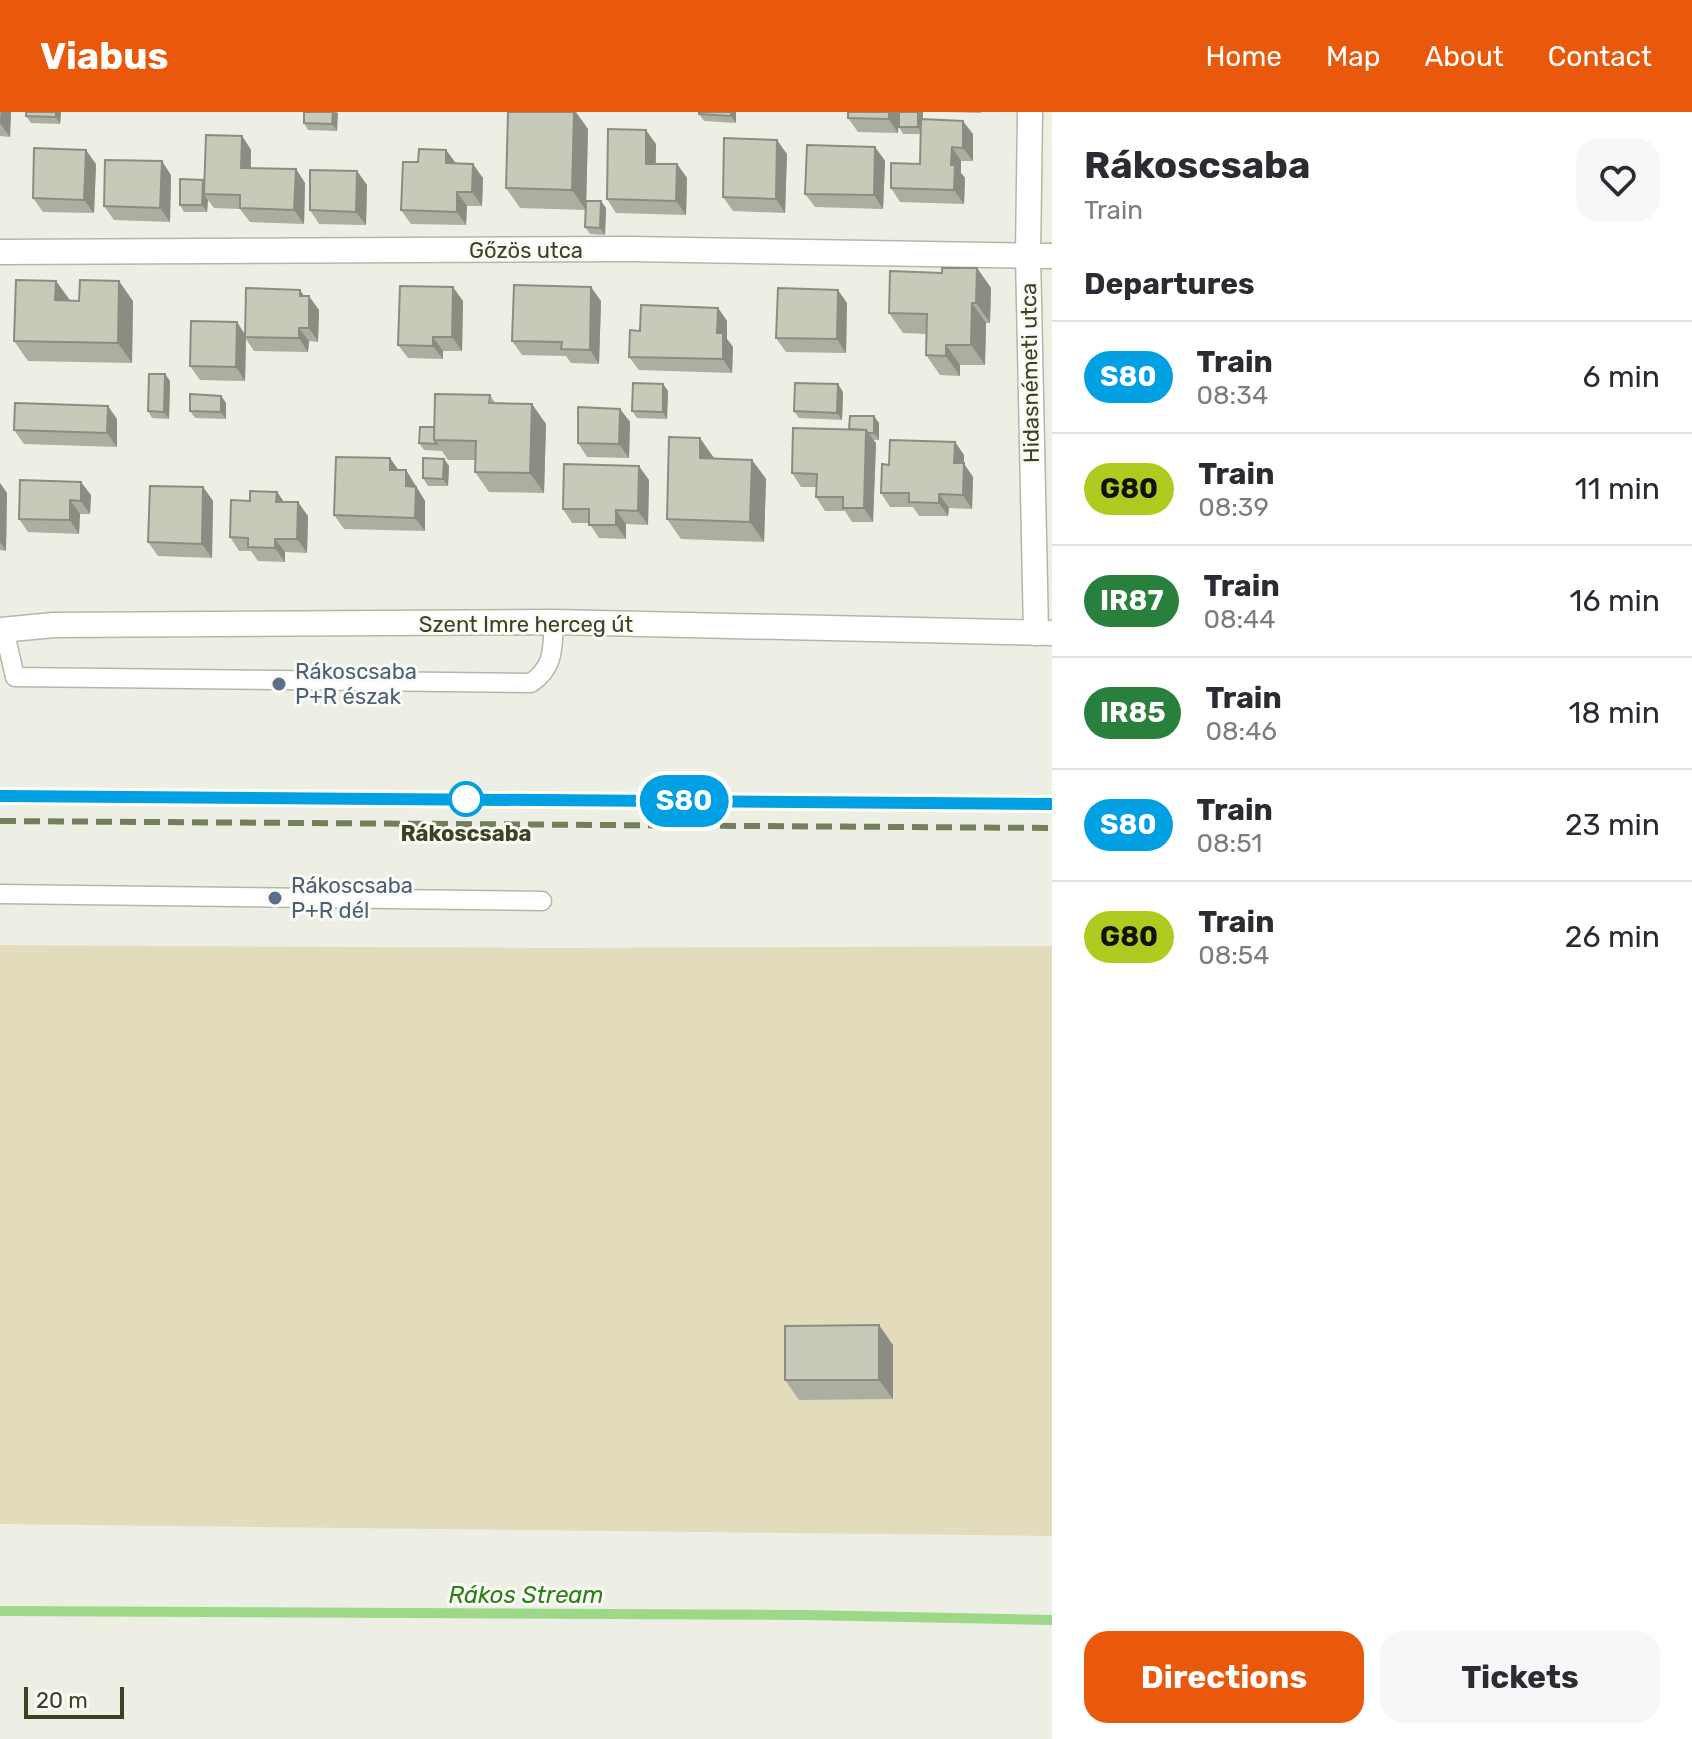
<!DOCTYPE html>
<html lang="en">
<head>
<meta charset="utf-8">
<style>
	body { margin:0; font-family:Rubik,sans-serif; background:#f7f7f7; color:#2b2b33; height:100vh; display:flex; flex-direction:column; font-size:30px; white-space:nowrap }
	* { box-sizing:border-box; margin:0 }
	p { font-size:26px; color:#7c7c81 }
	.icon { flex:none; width:44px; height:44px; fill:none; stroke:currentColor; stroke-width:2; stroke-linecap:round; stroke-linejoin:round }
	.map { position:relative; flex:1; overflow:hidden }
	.drawer { display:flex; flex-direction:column; background:#fff; width:640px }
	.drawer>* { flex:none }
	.badge { padding:0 16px; border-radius:26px; font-size:28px; line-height:52px }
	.scale { position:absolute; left:24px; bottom:20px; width:100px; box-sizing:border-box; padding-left:8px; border:4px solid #384321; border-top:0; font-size:22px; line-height:28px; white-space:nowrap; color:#384321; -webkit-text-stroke:6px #fafbf6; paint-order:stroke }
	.map>.badge { position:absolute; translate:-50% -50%; box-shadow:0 0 0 4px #fff }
	h2 { padding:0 32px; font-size:30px; line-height:72px }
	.round { display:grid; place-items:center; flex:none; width:84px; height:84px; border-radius:24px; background:#f7f7f7 }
	.summary { display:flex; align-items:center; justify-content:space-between; height:136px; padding:0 32px }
	h1 { font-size:38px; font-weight:700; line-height:60px }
	.button { display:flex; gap:16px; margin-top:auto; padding:16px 32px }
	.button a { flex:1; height:92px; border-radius:24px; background:#ea580c; color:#fff; font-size:32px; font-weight:700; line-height:92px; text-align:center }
	.button a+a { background:#f7f7f7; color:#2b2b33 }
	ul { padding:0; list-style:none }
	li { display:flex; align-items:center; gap:24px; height:112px; padding:0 32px; border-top:2px solid #e1e1e2 }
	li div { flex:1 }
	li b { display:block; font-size:30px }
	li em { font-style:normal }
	li .badge { min-width:88px; font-weight:700; text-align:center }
	header { display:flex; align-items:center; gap:48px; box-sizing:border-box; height:112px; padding:0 40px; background:#ea580c; color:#fff }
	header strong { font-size:38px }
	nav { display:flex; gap:44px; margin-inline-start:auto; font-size:28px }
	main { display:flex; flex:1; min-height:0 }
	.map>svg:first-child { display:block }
</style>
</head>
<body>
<header>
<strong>Viabus</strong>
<nav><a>Home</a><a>Map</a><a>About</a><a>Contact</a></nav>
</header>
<main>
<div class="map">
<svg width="1052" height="1627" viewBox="0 0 1052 1627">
	<rect width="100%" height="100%" fill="#edefe4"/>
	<path fill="#e2dcbc" d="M0,833L551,836L1052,834V1424L0,1412Z"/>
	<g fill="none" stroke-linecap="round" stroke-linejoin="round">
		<path stroke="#9cd888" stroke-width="10" d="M0,1499L805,1503L1052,1508"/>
		<g stroke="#b3b8a6" stroke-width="21">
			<g id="lane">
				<path d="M4,517L15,565L531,571C555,554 552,537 554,510"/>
				<path d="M0,782L542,789"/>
			</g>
		</g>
		<g stroke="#b3b8a6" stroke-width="27">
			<g id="street">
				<path d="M1030,0L1028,143L1036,521"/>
				<path d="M0,140L629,137L1052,144"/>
				<path d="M0,518L54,513L554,510L1052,521"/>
			</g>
		</g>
		<use href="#lane" stroke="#fff" stroke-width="18"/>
		<use href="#street" stroke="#fff" stroke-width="24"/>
		<g stroke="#737e5c" stroke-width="6" stroke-dasharray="16 8" stroke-linecap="butt">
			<path d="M0,684L1052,692"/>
			<path d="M0,709L1052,716"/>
		</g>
	</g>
	<g fill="#acae9f">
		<path d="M0,0H11L10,25L0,24Z"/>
		<path d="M61,0L60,12L31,11L26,4Z"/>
		<path d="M304,0H337V19L308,18L304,11Z"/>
		<path d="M736,0V11L704,9L699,2Z"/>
		<path d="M899,0H923V7L973,22V49H961V61L965,66L964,92L900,90L891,76L920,52L921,22H903L899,15Z"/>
		<path d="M899,0L898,21L858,20L848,6Z"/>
		<path d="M944,0H981V1Z"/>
		<path d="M588,17L586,89L606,96L605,123L590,122L585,115L586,98L520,96L506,76Z"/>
		<path d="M242,24L251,38V56L296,57L305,71L304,112L250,110L240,97L214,96L208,88L207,100H184L180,93L205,70Z"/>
		<path d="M656,32V52H677L687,66L686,103L616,101L607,87Z"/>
		<path d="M875,35L885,49L883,97L815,95L805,82Z"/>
		<path d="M446,38L456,51L483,66L482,94H467L466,113L411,112L401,98L418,50Z"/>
		<path d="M787,42L785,101L733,99L723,85Z"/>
		<path d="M96,52L94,101L43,100L33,86Z"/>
		<path d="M357,59L367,73L366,113L319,112L310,98Z"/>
		<path d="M171,63L170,110L114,108L104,94Z"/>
		<path d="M977,156L991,176L990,211H986L985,253H960V264L940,263L926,243L927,222L903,221L889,201L942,161Z"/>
		<path d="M56,169L70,188L133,189L132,251L28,249L14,229Z"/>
		<path d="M300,178L304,184L319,198L318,230L309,229L308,240L254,239L246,227L245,269L200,268L190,254L245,221Z"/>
		<path d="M463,189L462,239H443V247L408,246L398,233Z"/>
		<path d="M601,189L599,252L571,251L566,244L522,243L512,229Z"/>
		<path d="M847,191L846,241L786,240L776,226Z"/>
		<path d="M718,196L727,209V227L733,235L732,261L639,258L629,245L640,219Z"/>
		<path d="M170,269L169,307L152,306L148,299Z"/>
		<path d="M663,272L668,279L667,307L637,306L632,299Z"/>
		<path d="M843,280L842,308L799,306L794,299Z"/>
		<path d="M490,283L496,292L546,312L544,381L489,380L475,360V348H448L442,339L424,338L419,331L434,315Z"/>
		<path d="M221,284L226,291V307L195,306L190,299Z"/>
		<path d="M620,297L630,310L629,346L587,345L578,331Z"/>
		<path d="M874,304L879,311V328H873L876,331L873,410H852L845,399H825L816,385V375H801L792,361L849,317Z"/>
		<path d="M117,307V335L24,332L14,318Z"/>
		<path d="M955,330L964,343V352L973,365L972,397L949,396L948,404H919L913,395H890L881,381L889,353Z"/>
		<path d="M714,346L752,348L766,367L764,430L681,427L667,407Z"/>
		<path d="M444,347L449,354L448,374H428L423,366Z"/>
		<path d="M398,358H406L425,389V419L344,417L334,403Z"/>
		<path d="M20,368L91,383L90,402H80L79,422L28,420L19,407Z"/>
		<path d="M649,368L648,413L626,412V427L599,426L589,411H572L563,397Z"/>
		<path d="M0,371L7,381L6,439L0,438Z"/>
		<path d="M203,375L213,389L212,446L158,444L148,430Z"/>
		<path d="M277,380L284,390L308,404L307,441L285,440V450L258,449L251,439H239L230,425L250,389Z"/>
		<path d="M893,1233V1287L799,1288L785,1268Z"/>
	</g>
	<g fill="#8c8d82">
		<path d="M1,0H11L10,25L0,11Z"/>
		<path d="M56,0H61L60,12L56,5Z"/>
		<path d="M333,0L338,1L337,19L332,12Z"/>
		<path d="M574,0H576L588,17L586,98L572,78Z"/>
		<path d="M731,0H736V11L731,4Z"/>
		<path d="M889,0H899L898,21L889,7Z"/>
		<path d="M918,0H923V22L918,15Z"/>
		<path d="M963,9L973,22V49L963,36Z"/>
		<path d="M646,18L656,32L655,66L646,52Z"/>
		<path d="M242,24L251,38L250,70L241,56Z"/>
		<path d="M777,28L787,42L785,101L776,87Z"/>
		<path d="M875,35L885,49L883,97L874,83Z"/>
		<path d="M952,35L961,49V61L965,66L964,92L954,78L951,53Z"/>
		<path d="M86,38L96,52L94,101L84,88Z"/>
		<path d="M446,38L456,52L446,51Z"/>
		<path d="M162,49L171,63L170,110L160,96Z"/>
		<path d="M473,52L483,66L482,94L472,80Z"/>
		<path d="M677,52L687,66L686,103L676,89Z"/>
		<path d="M296,57L305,71L304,112L294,98Z"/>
		<path d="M357,59L367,73L366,113L356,100Z"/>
		<path d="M203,68L208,75L204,82L208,88L207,100L202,93Z"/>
		<path d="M457,80L467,94L466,113L457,100Z"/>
		<path d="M601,89L606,96L605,123L600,116Z"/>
		<path d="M977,156L991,176L990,211L976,191Z"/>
		<path d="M56,169L70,189L55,188Z"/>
		<path d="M119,169L133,189L132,251L118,231Z"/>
		<path d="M453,175L463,189L462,239L452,225Z"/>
		<path d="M591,175L601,189L599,252L590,238Z"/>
		<path d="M300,178L309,192V184L319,198L318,230L309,216L300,184Z"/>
		<path d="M838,178L847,191L846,241L837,227Z"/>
		<path d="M972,191L986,211L985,253L971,233Z"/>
		<path d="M718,196L727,209V227L733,235L732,261L723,247L717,221Z"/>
		<path d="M237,210L246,224L245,225L246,227L245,269L236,255Z"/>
		<path d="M299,216L309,229L308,240L299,226Z"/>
		<path d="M433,225L443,239V247L433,234Z"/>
		<path d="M946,233L960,253V264L946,244Z"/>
		<path d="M165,262L170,269L169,307L164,300Z"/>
		<path d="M663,272L668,279L667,307L663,300Z"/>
		<path d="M838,272L843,280L842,308L837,301Z"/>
		<path d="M221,284L226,291V307L221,300Z"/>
		<path d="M532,292L546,312L544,381L530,361Z"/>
		<path d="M108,294L117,307V335L107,321Z"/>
		<path d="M620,297L630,310L629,346L619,332Z"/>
		<path d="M874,304L879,311V328L874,321Z"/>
		<path d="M866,318L876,331L873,410L864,396Z"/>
		<path d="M700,326L714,346V366L700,346Z"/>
		<path d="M955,330L964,343V352L973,365L972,397L963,383L954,351Z"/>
		<path d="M390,346L400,360L390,358Z"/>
		<path d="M444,347L449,354L448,374L443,367Z"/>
		<path d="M752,348L766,367L764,430L750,410Z"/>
		<path d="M639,354L649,368L648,413L638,399Z"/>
		<path d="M406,358L425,389V419L415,406L406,374Z"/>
		<path d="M81,370L91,383L90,402L81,389Z"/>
		<path d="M0,371L7,381L6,439L0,430Z"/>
		<path d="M203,375L213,389L212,446L202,432Z"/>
		<path d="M277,380L286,393L276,390Z"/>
		<path d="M939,382L949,396L948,404L939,391Z"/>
		<path d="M70,388L80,402L79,422L70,408Z"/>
		<path d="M298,390L308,404L307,441L297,427Z"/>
		<path d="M616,398L626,412V427L616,413Z"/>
		<path d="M275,427L285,440V450L275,436Z"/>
		<path d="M879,1213L893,1233V1287L879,1268Z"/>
	</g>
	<g fill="#c8cab9" stroke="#8c8d82" stroke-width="2">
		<path d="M26,0H56V5L26,4Z"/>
		<path d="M304,0H333L332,12L304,11Z"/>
		<path d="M508,0H574L572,78L506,76Z"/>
		<path d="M699,0H731V4L699,2Z"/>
		<path d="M848,0H889V7L848,6Z"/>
		<rect x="899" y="0" width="19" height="15"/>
		<path d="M921,7L963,9V36L952,35L951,53H955L954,78L891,76V51L920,52Z"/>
		<path d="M608,17L646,18V52H677L676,89L607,87Z"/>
		<path d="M206,23L242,24L241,56L296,57L294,98L240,96V83L204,82Z"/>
		<path d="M724,26L777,28L776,87L723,85Z"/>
		<path d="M807,33L875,35L874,83L805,82Z"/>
		<path d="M34,36L86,38L84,88L33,86Z"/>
		<path d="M419,37L446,38V51L473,52L472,80H457V100L401,98L403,50H418Z"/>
		<path d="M105,48L162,49L160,96L104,94Z"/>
		<path d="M310,58L357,59L356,100L310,98Z"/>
		<path d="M180,67L203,68L202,93H180Z"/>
		<path d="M586,89H601L600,116L585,115Z"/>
		<path d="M942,156H977L976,191H972L971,233H946V244L926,243L927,202L889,201L890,159L942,161Z"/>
		<path d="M16,168L56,169L55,188L79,189L80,168L119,169L118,231L14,229Z"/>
		<path d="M514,173L591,175L590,238L561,237L562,230L512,229Z"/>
		<path d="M400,174L453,175L452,225H433V234L398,233Z"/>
		<path d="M246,176L300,178V184H309V216H299V226L245,225Z"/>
		<path d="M778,176L838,178L837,227L776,226Z"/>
		<path d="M641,193L718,196L717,221H723V247L629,245L630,218L640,219Z"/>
		<path d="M191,209L237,210L236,255L190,254Z"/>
		<path d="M149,262H165L164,300L148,299Z"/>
		<path d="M633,271L663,272V300L632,299Z"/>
		<path d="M795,271L838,272L837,301L794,299Z"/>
		<path d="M190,282L221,284V300L190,299Z"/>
		<path d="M435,282L490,283L489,291L532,292L530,361L475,360L476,329L434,328Z"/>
		<path d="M15,291L108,294L107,321L14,318Z"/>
		<path d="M578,295L620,297L619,332L578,331Z"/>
		<path d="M850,304H874V321H868L866,318L849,317Z"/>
		<path d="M420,315H434V328L437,332L419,331Z"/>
		<path d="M793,316L866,318L864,396H843V385H816L817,362L792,361Z"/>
		<path d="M669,325L700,326V346L752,348L750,410L667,407Z"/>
		<path d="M890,328L955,330L954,351H964L963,383L939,382V391L909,390V381H881L882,352L889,353Z"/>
		<path d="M336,345L390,346V358H406V374L416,375L415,406L334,403Z"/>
		<path d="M423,346L444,347L443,367L423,366Z"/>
		<path d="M564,352L639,354L638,399L616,398V413H589V397H563Z"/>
		<path d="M20,368L81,370V389L70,388V408L19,407Z"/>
		<path d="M150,374L203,375L202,432L148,430Z"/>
		<path d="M250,379L277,380L276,390H298L297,427H275V436L248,435V426L230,425L231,388L250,389Z"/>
		<path d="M879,1213V1268H785V1214Z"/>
	</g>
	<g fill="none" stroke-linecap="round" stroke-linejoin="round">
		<g stroke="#fff" stroke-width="18">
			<path id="line" d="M0,684L1052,692"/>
		</g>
		<use href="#line" stroke="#00a0e3" stroke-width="12"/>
	</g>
	<g fill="#5c6f8a" stroke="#fafbf6" stroke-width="3">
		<circle cx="279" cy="572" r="8"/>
		<circle cx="275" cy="786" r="8"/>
	</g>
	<circle fill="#fff" stroke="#00a0e3" stroke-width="4" cx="466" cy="687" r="16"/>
	<g text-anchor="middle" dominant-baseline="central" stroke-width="6" stroke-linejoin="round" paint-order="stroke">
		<g font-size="22" fill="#384321" stroke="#fafbf6">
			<text x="526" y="138">Gőzös utca</text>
			<text transform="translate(1030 261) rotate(-91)">Hidasnémeti utca</text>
			<text x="526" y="512">Szent Imre herceg út</text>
		</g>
		<g font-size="22" fill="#4e5e75" stroke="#fafbf6" text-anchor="start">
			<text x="295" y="559">Rákoscsaba<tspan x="295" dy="25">P+R észak</tspan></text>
			<text x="291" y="773">Rákoscsaba<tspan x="291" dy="25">P+R dél</tspan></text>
		</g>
		<g font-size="22" font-weight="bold" fill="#384321" stroke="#fafbf6">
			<text x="466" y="721">Rákoscsaba</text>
		</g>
		<g font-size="24" font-style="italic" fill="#2e7f15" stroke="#fafbf6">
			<text x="526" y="1483">Rákos Stream</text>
		</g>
	</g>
</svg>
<div class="scale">20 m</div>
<b class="badge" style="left:684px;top:689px;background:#00a0e3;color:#fff">S80</b>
</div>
<section class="drawer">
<div class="summary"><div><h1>Rákoscsaba</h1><p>Train</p></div><a class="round"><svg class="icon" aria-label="heart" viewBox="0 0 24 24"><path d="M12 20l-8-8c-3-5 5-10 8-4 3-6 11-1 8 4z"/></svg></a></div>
<h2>Departures</h2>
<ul>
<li><span class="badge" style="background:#00a0e3;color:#fff">S80</span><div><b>Train</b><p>08:34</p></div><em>6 min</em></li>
<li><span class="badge" style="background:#b0cb1f;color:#111">G80</span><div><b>Train</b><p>08:39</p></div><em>11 min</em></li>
<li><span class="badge" style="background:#29803c;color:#fff">IR87</span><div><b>Train</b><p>08:44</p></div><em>16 min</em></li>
<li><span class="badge" style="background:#29803c;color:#fff">IR85</span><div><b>Train</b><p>08:46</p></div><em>18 min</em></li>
<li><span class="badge" style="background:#00a0e3;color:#fff">S80</span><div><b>Train</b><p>08:51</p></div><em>23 min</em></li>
<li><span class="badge" style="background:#b0cb1f;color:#111">G80</span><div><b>Train</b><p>08:54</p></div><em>26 min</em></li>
</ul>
<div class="button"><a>Directions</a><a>Tickets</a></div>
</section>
</main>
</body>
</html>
